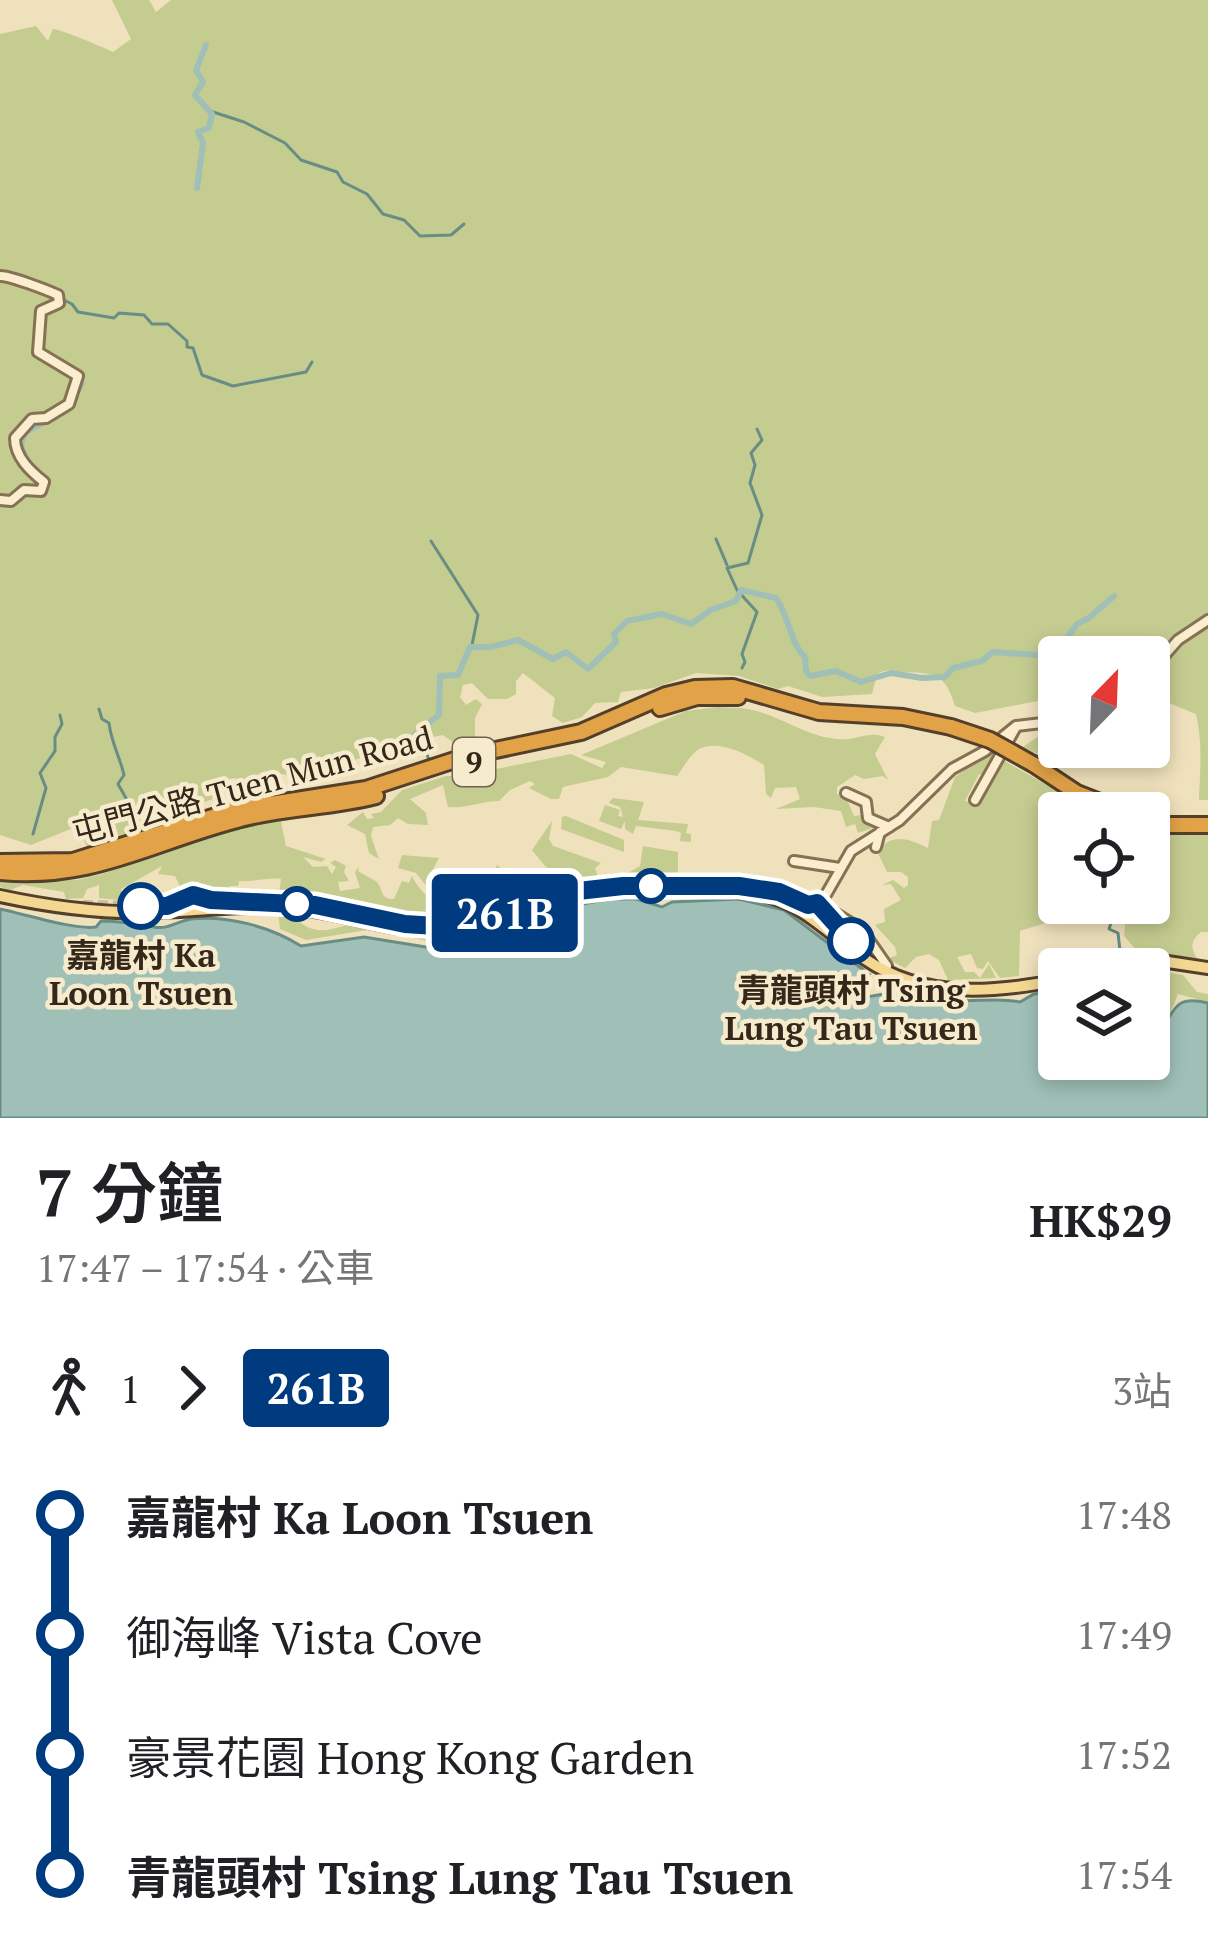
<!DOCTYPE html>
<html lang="zh-TW">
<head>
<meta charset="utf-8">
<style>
	body { margin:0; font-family:"PT Serif","Noto Sans TC",serif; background:#f6f6f6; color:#202124; height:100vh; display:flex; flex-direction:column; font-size:45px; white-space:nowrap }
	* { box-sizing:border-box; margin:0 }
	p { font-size:39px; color:#757577 }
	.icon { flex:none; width:66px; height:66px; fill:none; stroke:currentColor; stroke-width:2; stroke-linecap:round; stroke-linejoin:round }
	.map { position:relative; height:1118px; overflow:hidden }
	.panel { display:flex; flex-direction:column; background:#fff; flex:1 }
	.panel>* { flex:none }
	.badge { padding:0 24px; border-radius:9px; font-size:42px; line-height:78px }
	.needle { width:78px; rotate:23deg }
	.buttons { position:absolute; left:1038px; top:636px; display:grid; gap:24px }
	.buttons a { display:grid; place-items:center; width:132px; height:132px; border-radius:12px; background:#fff; box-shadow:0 6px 18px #0003; font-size:60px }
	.map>.badge { position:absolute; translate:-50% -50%; box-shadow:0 0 0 6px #fff }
	.legs { display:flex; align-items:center; gap:18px; height:132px; padding:0 36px; font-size:39px }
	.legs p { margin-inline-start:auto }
	.head { display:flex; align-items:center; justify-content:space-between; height:204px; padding:0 36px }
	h1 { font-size:66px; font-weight:600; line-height:90px }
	ul { padding:0 36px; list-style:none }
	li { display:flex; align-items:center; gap:42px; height:120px; font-size:45px }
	li i { display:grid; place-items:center; width:18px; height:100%; margin:0 15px; background:currentColor }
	li i::after { content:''; width:30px; height:30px; margin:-15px; border:9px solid; border-radius:50%; background:#fff }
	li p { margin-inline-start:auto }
	li:first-child i { background:linear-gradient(#0000 50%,currentColor 0) }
	li:last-child i { background:linear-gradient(currentColor 50%,#0000 0) }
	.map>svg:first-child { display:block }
</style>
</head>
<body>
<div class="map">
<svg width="1208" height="1118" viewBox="0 0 1208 1118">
	<rect width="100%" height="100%" fill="#efe1bc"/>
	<g fill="#c4cc90">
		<path d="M112,0H149L156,12L171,0H1208V800H1199C1200,770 1203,744 1196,714L1164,701L1149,702V657H1059V697L975,713L955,706C946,675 936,673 905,672C893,671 888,668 877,674L872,694L822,697L788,686L778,689L739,676L696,673L654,688L621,692L618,702L595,703L582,717L563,723L552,716L555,698L523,673L516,681V694L507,699H488L472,683L463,685L460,697L466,705L476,699L482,704L475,718V740L458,746L443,735L433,737L425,747L382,750L309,777L280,774L257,791L235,778L219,780L213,799L179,811H161L132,835L88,849L80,831L73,828L31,845L0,835V506L9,507L25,496L39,493L35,485L23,488L7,499L0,497V34L36,26L48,41L53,29C65,31 100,46 113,52L131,39Z"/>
		<path d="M717,707C729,708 744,707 756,711C784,718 808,737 838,739C856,741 869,730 885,737L875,754L888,780L883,776L864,779L855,775L837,787V794L846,797L854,816L861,815L884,824L858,833L855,824L846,827L841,811L814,807L776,809L800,799L796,787L775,788L771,798L766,794L764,765C747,754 715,737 696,751C689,757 683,768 677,776L621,767L608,777L563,787L559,799H551L529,788L535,784L530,781L510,790L499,801C481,801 466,809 448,807L443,785L410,799L426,813L428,825L408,824L398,818L390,825L373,827L371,836L379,859L369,853L365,834L347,825L363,812L367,819L374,818L371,814L381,812L402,790L446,776H488L491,770L571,754L602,768L606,762L581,755L686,711Z"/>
		<path d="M1059,722V747H1120L1110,755L1093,751L1090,757L1075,750L1067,767L1023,747Z"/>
		<path d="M988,753L994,756L986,776L979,774L965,801L975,803L1001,759L1096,813H1059V903H1072L1067,916L1020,931L1019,976L1000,978L988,961L983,969L977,968L971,954L957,957L965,972H974L980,978L989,964L996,978L948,980L939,960L929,954L916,957L905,968L887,959L897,955L895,947L875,925L885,922L884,909L901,900L891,884L882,885L893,880L904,888L908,885V877L901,872H887L877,851C893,832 909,839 928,848L932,821L939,820L955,777Z"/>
		<path d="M613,798L644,802L638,820L688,824L686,833L691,834V842L680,841L681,833L676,831L636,826L633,834L625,829V821L621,829L599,821L605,805L620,810L618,816L623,817L620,807L609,803Z"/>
		<path d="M566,816L624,840V852L561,829L562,817Z"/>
		<path d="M280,817L286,846L326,859L321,862L303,857L313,867L327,866L332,874L336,867L330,863L335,860L346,866L344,872L349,881L338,882L340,891L360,888L355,872L359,866L358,871L377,882C383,889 380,900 394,899L402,881L409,883L412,876C424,901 450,914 478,915L426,922H419L412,913L398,918L355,906L279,895L281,879C266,877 255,882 239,881L238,886H230L231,895H203L200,885L181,889L175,876L158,874L162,866L121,889L127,901L99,898V885L87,889L83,898L66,899L64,892L23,885L10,890L0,887V878L77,880L102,874L207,836Z"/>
		<path d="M552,821L549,839L553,846L601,863L595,868L598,877L628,873L640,866L643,846L678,852V873C648,880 615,888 581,883C567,881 560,870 546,867L532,850Z"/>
		<path d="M1208,830V932H1201C1189,942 1191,948 1198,960L1139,953L1124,936L1126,915L1117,903H1149V831Z"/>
		<path d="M402,855L439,858L432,871L437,874L439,887L452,897L465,899L468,908L434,896L416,873L398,868Z"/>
		<path d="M497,865L507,873L511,869L528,892L513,893L507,885L509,894L488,909L471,908L489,880L486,875L493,874Z"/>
		<path d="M278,912C295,913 298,925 313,929C330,934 345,922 362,924C388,927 413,938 441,936L440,943L367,930L306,940L280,929Z"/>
		<path d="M1160,971L1183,975L1197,992L1208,994V1002L1178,994L1169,1016H1149V1008L1167,1005L1161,994Z"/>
	</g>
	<path fill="#a0c0b7" stroke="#688d85" stroke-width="3" d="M613,899H636L662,907L672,902L739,899L784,910L869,974L852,985L861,998L889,993L903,1003L929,994C957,1008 990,995 1020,1002L1034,994L1059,991V1059H1149V1019L1166,1023C1177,1001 1184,997 1208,1003V1118H0V909C28,915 75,930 96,927L101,921C121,921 136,924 154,927C168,930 178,921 191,919C228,915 271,927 301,946L364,937L469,954C485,922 577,904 613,899Z"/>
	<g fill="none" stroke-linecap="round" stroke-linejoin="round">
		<g stroke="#688d85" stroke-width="3">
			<path d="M210,111L244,122L285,143L301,160L337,172L343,182L367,194L383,214L404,220L420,236L451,235L464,224"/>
			<path d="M60,298L72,304L78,312L114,318L119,313L144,315L152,324H168L187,341V347L193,348L202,375L233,386L306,372L312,362"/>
			<path d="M716,539L727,565"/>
			<path d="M431,541L478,615L472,645"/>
			<path d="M742,668L745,662L742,654L757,612L737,590L727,568L748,563L762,515L750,483L755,465L751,453L762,440L757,429"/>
			<path d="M99,709L102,719L109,723C111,742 120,757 124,775L118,784L131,807L128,810L134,832"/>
			<path d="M422,741L429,760"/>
			<path d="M33,834L46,788L40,773L55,751V737L62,724L60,715"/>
			<path d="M1112,920L1109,929L1118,933L1120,951"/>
		</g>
		<g stroke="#a0c0b7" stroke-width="6">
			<path d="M197,188L203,143L198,132L209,128L212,114L195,95L203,82L196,70L206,45"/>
			<path d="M30,466L21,446L24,433L67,410L82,383"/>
			<path d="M415,734L439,715L440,676L458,675L470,647H491L518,640L553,659L566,652L588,669L616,642L614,634L627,621L662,614L691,624L711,610L736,601L741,590L776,598C789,616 790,643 805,657L806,671L810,676L836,671L861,682L891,673L922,678L945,677L953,668L982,661L992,652L1039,655L1062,645L1077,624L1089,618L1114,596"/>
		</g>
		<g stroke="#cabc9c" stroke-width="10" stroke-dasharray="10 5" stroke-linecap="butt">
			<path d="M730,885L769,890L792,898"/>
			<path d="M577,891L610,887"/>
			<path d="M83,905L157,906"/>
		</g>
		<g stroke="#867155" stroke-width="14">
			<g id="minor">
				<path d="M0,276C8,275 47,290 58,295L59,303L41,311L38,352L78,376L69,404L46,418L32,419L15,438C15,457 30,471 44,482L41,491L24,490L11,501L0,500"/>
				<path d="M1149,673L1178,640L1208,620"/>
				<path d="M846,793L866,802L868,818L889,827"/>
				<path d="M975,800L1016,727"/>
				<path d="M876,847L880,832"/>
				<path d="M794,861L840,868"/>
				<path d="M820,905L851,851L900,820L952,769L985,751L1016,726L1059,721"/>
				<path d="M830,910L862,930L887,966"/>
				<path d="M1148,963L1155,970L1159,989L1155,994L1149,995"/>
			</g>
		</g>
		<g stroke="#543f2a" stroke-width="16">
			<g id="major">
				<path d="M0,896C51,907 102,914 154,912C200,911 244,904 291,908C345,912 398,936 453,930C490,926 523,909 558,901C618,886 689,887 750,893C799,898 826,932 865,959C923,999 993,993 1059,980"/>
				<path d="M794,899L808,905H820L838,929"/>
				<path d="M161,906L193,895L217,900"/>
				<path d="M1085,969L1135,957L1208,968"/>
			</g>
		</g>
		<g stroke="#543f2a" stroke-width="20">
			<g id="highway">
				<path d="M660,708L697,697H738"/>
				<path d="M1033,764L1077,793L1128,813"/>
				<path d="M1149,825H1208"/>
				<path d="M0,862L73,861L238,809L366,789L467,756L581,732L666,695L695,688L733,687L819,712L903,717L951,727"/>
				<path d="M0,872C92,881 152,842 237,820C282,807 330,808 376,796"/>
			</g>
		</g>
		<use href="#minor" stroke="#faeecf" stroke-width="8"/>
		<use href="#major" stroke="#f4d891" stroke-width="10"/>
		<use href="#highway" stroke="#e2a348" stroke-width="14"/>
		<g stroke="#543f2a" stroke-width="20" stroke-linecap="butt">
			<path id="highway-bridge" d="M951,727L990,740L1033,764"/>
		</g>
		<use href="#highway-bridge" stroke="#e2a348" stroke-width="14"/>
	</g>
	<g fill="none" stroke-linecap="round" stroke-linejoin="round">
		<g stroke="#fff" stroke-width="27">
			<path id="line-1" d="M141,906H167L193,895L211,900L315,905L405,924L436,926L486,919L578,891L623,886H739L779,892L808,905L817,903L851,941"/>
		</g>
		<use href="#line-1" stroke="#003b80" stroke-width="18"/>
	</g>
	<g fill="#fff" stroke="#003b80" stroke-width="6">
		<circle cx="651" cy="886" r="15"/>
		<circle cx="297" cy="904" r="15"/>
		<circle cx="141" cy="906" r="21"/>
		<circle cx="851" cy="941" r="21"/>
	</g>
	<g text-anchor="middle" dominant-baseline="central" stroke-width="9" stroke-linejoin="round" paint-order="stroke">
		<rect fill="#f6ebcc" stroke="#6f6250" stroke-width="3" x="453" y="738" width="42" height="48" rx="9"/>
		<g font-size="30" font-weight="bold" fill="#35281b">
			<text x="474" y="762">9</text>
		</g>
		<g font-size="33" fill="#35281b" stroke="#f6ebcc">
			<text transform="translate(252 784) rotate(-15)">屯門公路 Tuen Mun Road</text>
		</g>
		<g font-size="33" font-weight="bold" fill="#35281b" stroke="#f6ebcc">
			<text x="141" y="954">嘉龍村 Ka<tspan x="141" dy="38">Loon Tsuen</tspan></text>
			<text x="851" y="989">青龍頭村 Tsing<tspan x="851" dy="38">Lung Tau Tsuen</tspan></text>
		</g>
	</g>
</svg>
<div class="buttons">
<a><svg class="needle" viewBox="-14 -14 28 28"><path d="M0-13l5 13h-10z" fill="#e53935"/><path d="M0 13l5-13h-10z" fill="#757577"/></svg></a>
<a><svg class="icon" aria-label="locate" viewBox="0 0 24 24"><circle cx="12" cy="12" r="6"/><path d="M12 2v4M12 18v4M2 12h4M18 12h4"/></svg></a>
<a><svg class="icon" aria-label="layers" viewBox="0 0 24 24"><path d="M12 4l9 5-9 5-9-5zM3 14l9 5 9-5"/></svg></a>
</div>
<b class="badge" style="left:505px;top:913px;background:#003b80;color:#fff">261B</b>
</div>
<section class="panel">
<div class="head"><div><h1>7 分鐘</h1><p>17:47 – 17:54 · 公車</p></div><b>HK$29</b></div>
<div class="legs"><svg class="icon" aria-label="walk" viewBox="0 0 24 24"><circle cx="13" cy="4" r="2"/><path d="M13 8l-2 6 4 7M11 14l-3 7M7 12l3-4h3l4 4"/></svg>1<svg class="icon" aria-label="forward" viewBox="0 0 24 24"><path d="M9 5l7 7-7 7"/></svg><b class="badge" style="background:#003b80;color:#fff">261B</b><p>3站</p></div>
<ul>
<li><i style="color:#003b80"></i><b>嘉龍村 Ka Loon Tsuen</b><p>17:48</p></li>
<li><i style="color:#003b80"></i><span>御海峰 Vista Cove</span><p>17:49</p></li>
<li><i style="color:#003b80"></i><span>豪景花園 Hong Kong Garden</span><p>17:52</p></li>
<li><i style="color:#003b80"></i><b>青龍頭村 Tsing Lung Tau Tsuen</b><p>17:54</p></li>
</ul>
</section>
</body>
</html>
